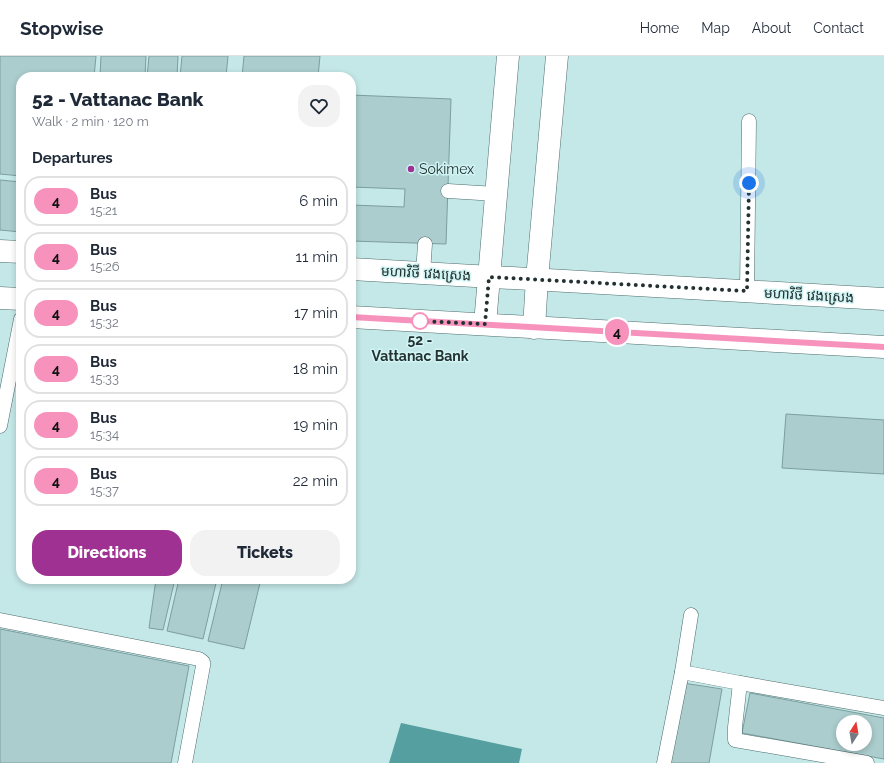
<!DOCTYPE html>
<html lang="en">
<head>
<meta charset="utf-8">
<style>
	body { margin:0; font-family:Raleway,"Noto Sans Khmer",sans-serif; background:#f2f2f3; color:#1f2937; height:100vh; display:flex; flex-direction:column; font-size:15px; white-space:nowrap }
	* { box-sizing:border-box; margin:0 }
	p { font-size:13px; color:#747a83 }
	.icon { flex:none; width:22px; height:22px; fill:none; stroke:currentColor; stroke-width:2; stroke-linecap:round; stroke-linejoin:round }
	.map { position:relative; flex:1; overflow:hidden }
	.drawer { position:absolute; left:16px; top:16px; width:340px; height:512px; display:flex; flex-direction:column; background:#fff; border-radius:16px; box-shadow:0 2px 6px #0003 }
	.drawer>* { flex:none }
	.badge { padding:0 8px; border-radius:13px; font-size:14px; line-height:26px }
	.needle { width:26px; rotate:11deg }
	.fabs { position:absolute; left:836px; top:659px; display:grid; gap:8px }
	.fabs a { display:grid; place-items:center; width:36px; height:36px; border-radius:50%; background:#fff; box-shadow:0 2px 6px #0003; font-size:20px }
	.you { position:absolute; width:20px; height:20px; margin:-10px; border:3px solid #fff; border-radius:50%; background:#1a73e8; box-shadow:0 0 0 6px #1a73e833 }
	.map>.badge { position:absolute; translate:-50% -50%; box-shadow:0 0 0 2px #fff }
	h2 { padding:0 16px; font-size:15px; line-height:36px }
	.round { display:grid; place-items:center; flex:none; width:42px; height:42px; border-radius:16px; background:#f2f2f3 }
	.headline { display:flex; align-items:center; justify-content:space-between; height:68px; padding:0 16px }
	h1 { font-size:19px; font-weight:800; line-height:30px }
	.button { display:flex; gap:8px; margin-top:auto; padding:8px 16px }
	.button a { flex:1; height:46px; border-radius:16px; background:#9e3191; color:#fff; font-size:16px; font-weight:800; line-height:46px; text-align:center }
	.button a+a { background:#f2f2f3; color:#1f2937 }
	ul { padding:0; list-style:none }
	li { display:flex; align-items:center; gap:12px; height:50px; margin:0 8px 6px; padding:0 8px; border:2px solid #e0e1e3; border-radius:16px }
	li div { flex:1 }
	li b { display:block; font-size:15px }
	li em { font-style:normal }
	li .badge { min-width:44px; font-weight:700; text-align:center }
	header { display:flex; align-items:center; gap:24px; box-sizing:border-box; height:56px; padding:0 20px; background:#fff; border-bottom:1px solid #e0e1e3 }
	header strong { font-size:19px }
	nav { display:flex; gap:22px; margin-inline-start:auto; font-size:14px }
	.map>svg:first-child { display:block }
</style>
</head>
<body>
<header>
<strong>Stopwise</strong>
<nav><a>Home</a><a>Map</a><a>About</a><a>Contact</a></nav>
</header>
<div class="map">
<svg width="884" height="707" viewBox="0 0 884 707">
	<rect width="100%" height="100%" fill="#c4e7e7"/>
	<path fill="#559fa0" d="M401,667L522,693L519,707H389Z"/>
	<g fill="#abcdcd" stroke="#7d9e9e" fill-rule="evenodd">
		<path d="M0,0H96L94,21H21V120L0,118Z"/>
		<path d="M101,0H146L145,21H100Z"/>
		<path d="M149,0H178L177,21H147Z"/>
		<path d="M182,0H228L226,21H180Z"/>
		<path d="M244,0H320L318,21H242Z"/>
		<path d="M351,39L451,43L446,188L351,185V149L404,151L405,133L351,131Z"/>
		<path d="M0,124L21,126V176L0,174Z"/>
		<path d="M786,358L884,364V418L782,412Z"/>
		<path d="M156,523H175L163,574L149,572Z"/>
		<path d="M179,523H217L203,583L167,575Z"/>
		<path d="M223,523H261L244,593L208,585Z"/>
		<path d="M0,573L189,610L171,707H0Z"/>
		<path d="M683,627L722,633L709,707H669Z"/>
		<path d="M750,637L884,662V703L742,677ZM843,666H865V688H843Z"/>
	</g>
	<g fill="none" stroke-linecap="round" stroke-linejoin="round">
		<g stroke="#4e6e6e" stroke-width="15">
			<g id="service">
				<path d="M448,135L496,138"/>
				<path d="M423,217L425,188"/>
				<path d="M747,235L749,65"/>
				<path d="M0,370L21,263"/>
				<path d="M691,559L682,616L740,627L735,671V684L867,707"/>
				<path d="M0,564L199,603L203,606V610L185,707"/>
				<path d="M740,627L884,652"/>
				<path d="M664,707L682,616"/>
			</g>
		</g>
		<g stroke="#4e6e6e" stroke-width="23">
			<g id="primary">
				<path d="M0,195L21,196"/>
				<path d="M351,213L884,243"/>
				<path d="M0,242L21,243"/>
				<path d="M351,261L884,291"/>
				<path d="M485,268L508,0"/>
				<path d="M534,272L537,223L557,0"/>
			</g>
		</g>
		<use href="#service" stroke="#fff" stroke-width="14"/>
		<use href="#primary" stroke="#fff" stroke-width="22"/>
	</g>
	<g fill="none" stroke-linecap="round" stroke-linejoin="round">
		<g stroke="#fff" stroke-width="9">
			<path id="line" d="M351,261L884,291"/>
		</g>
		<use href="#line" stroke="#f792bd" stroke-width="6"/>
		<path stroke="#243131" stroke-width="4" stroke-dasharray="0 7.2" d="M420,265L485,268L489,221L747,235L749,127"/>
	</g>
	<circle fill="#9e3191" stroke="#d1f4f4" stroke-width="1.5" cx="411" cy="113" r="4"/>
	<circle fill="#fff" stroke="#f792bd" stroke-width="2" cx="420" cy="265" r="8"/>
	<g text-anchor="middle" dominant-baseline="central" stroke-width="3" stroke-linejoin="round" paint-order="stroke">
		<g font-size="14" fill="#243131" stroke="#d1f4f4" text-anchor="start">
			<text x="419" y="113">Sokimex</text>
		</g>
		<g font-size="14" fill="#243131" stroke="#d1f4f4">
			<text transform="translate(426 217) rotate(3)">មហាវិថី វេងស្រេង</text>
			<text transform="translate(809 239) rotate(3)">មហាវិថី វេងស្រេង</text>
		</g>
		<g font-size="14" font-weight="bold" fill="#243131" stroke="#d1f4f4">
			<text x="420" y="284">52 -<tspan x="420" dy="16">Vattanac Bank</tspan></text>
		</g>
	</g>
</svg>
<div class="fabs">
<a><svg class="needle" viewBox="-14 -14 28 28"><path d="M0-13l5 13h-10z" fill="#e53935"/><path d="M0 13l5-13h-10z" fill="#747a83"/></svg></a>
</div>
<div class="you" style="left:749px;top:127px"></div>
<b class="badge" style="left:617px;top:276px;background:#f792bd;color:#111">4</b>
<section class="drawer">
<div class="headline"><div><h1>52 - Vattanac Bank</h1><p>Walk · 2 min · 120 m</p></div><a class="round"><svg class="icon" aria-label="heart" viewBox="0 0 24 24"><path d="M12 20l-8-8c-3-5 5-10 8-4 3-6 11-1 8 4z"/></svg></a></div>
<h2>Departures</h2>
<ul>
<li><span class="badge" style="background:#f792bd;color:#111">4</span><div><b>Bus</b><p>15:21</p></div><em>6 min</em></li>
<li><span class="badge" style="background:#f792bd;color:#111">4</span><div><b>Bus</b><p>15:26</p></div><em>11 min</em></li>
<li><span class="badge" style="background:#f792bd;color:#111">4</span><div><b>Bus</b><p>15:32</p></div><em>17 min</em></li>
<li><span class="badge" style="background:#f792bd;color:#111">4</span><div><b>Bus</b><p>15:33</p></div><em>18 min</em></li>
<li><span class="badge" style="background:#f792bd;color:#111">4</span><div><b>Bus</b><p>15:34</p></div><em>19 min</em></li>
<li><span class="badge" style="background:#f792bd;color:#111">4</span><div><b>Bus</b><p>15:37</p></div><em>22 min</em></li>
</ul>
<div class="button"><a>Directions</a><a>Tickets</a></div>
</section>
</div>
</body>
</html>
